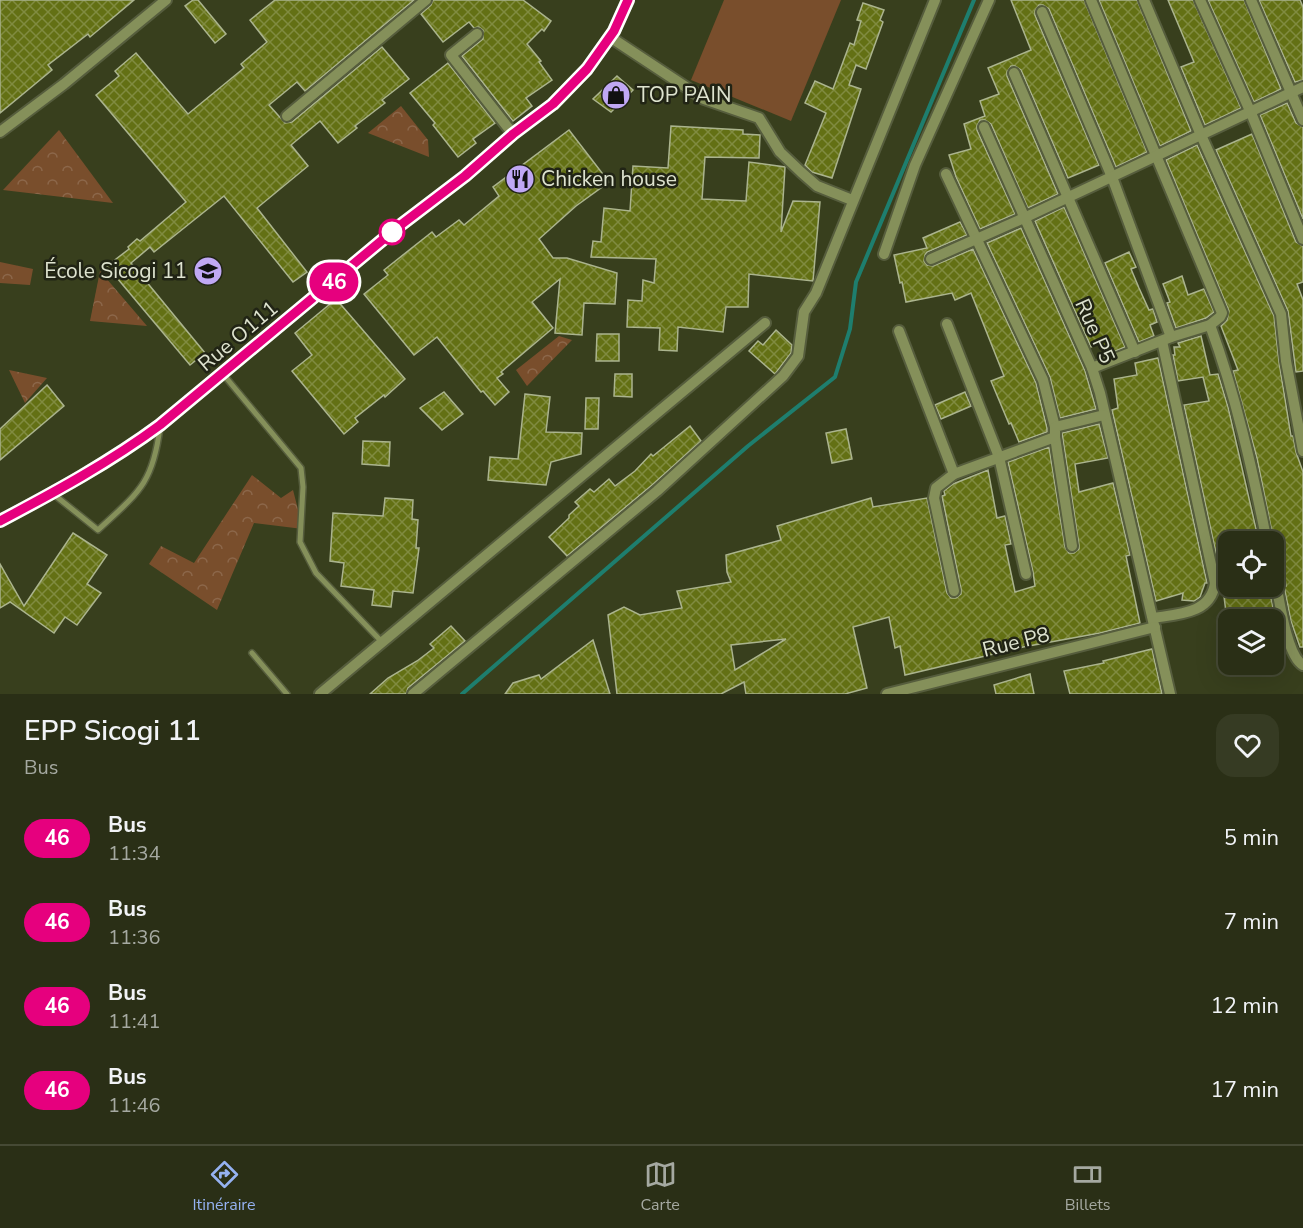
<!DOCTYPE html>
<html lang="fr">
<head>
<meta charset="utf-8">
<style>
	body { margin:0; font-family:"Nunito Sans",sans-serif; background:#363b23; color:#f1f3f6; height:100vh; display:flex; flex-direction:column; font-size:22px; white-space:nowrap }
	* { box-sizing:border-box; margin:0 }
	p { font-size:20px; color:#a5a9a1 }
	.icon { flex:none; width:33px; height:33px; fill:none; stroke:currentColor; stroke-width:2; stroke-linecap:round; stroke-linejoin:round }
	.map { position:relative; height:694px; overflow:hidden }
	.details { display:flex; flex-direction:column; background:#2a2f16; flex:1 }
	.details>* { flex:none }
	.badge { padding:0 12px; border-radius:20px; font-size:21px; line-height:39px }
	.fabs { position:absolute; left:1218px; top:531px; display:grid; gap:12px }
	.fabs a { display:grid; place-items:center; width:66px; height:66px; border-radius:12px; background:#2a2f16; box-shadow:0 6px 24px #0002,0 0 0 2px #464a35; font-size:30px }
	.map>.badge { position:absolute; translate:-50% -50%; box-shadow:0 0 0 3px #fff }
	.round { display:grid; place-items:center; flex:none; width:63px; height:63px; border-radius:18px; background:#363b23 }
	.headline { display:flex; align-items:center; justify-content:space-between; height:102px; padding:0 24px }
	h1 { font-size:28px; font-weight:600; line-height:45px }
	ul { padding:0; list-style:none }
	li { display:flex; align-items:center; gap:18px; height:84px; padding:0 24px }
	li div { flex:1 }
	li b { display:block; font-size:22px }
	li em { font-style:normal }
	li .badge { min-width:66px; font-weight:700; text-align:center }
	.tab-bar { display:flex; justify-content:space-around; align-items:center; height:84px; border-top:2px solid #464a35; background:#2a2f16; font-size:16px; color:#a5a9a1 }
	.tab-bar a { display:grid; justify-items:center; gap:3px }
	.tab-bar .current { color:#95b2f1 }
	.map>svg:first-child { display:block }
</style>
</head>
<body>
<div class="map">
<svg width="1303" height="694" viewBox="0 0 1303 694">
	<defs>
		<pattern id="park-crowns" width="20" height="18" patternUnits="userSpaceOnUse" patternTransform="scale(1.5)"><rect width="20" height="18" fill="#794e2c"/><path d="M2 6a3 3 0 1 1 6 0M12 15a3 3 0 1 1 6 0" fill="none" stroke="#8c674a"/></pattern>
		<pattern id="building-cross-hatch" width="8" height="8" patternUnits="userSpaceOnUse" patternTransform="scale(1.5)"><rect width="8" height="8" fill="#637014"/><path d="M0 0l8 8M0 8l8-8" fill="none" stroke="#808b40"/></pattern>
	</defs>
	<rect width="100%" height="100%" fill="#383f1d"/>
	<path fill="#794e2c" d="M724,0H841L791,121L691,80Z"/>
	<g fill="url(#park-crowns)">
		<path d="M401,106L428,140L429,157L368,133Z"/>
		<path d="M59,130L113,203L3,190Z"/>
		<path d="M0,262L33,269L30,285L0,283Z"/>
		<path d="M100,271L147,326L90,321Z"/>
		<path d="M559,336L572,340L527,386L516,370Z"/>
		<path d="M9,370L47,378L25,403Z"/>
		<path d="M252,475L281,498L293,490L303,529L254,523L217,610L149,564L161,546L194,563Z"/>
	</g>
	<g fill="none" stroke-linecap="round" stroke-linejoin="round">
		<path stroke="#1e7e6e" stroke-width="4" d="M462,694L748,446L835,377L850,329L856,282L974,0"/>
	</g>
	<g fill="url(#building-cross-hatch)" stroke="#abb48e" stroke-width="1.5" fill-rule="evenodd">
		<path d="M0,0H134L90,37L88,34L48,65L52,70L0,113Z"/>
		<path d="M193,0H198L226,34L215,43L185,6Z"/>
		<path d="M275,0H414L305,91L297,82L269,105L285,123L292,122L382,47L409,79L382,100L385,103L355,126L357,128L338,143L320,121L291,145L308,166L257,208L307,272L293,282L224,196L154,252L150,247L131,263L205,353L190,365L107,266L129,249L128,247L137,239L140,241L186,202L96,95L119,76L115,71L136,53L188,114L244,68L241,64L267,42L250,20Z"/>
		<path d="M433,0H523L551,21L544,31L542,29L527,44L541,61L539,62L552,80L526,98L532,106L513,121L462,56L483,39V30L479,27L474,28L469,22L443,42L421,14L431,5Z"/>
		<path d="M1011,0H1084L1147,152L1116,167L1049,9L1043,5H1039L1035,11V15L1099,165L1068,178L1021,70L1015,66H1011L1007,72V76L1058,194L1028,208L991,124L985,120H980L977,126V130L1015,214L980,229L956,177L949,155L971,149L964,124L985,116L980,101L999,94L988,68L1031,50Z"/>
		<path d="M1099,0H1137L1191,131L1160,146Z"/>
		<path d="M1168,0H1193L1241,108L1205,125L1181,67L1194,62Z"/>
		<path d="M1208,0H1244L1281,89L1254,102Z"/>
		<path d="M1259,0H1300L1303,7V80L1295,82Z"/>
		<path d="M863,3L884,10L880,20L883,22L866,69L856,65L849,85L861,89L832,178L812,172L805,165L826,113L805,103L815,81L833,89L850,43L854,45L861,21L857,20Z"/>
		<path d="M448,63L495,123L473,139L476,143L458,157L433,125L435,123L410,93Z"/>
		<path d="M617,76L633,90L611,112L593,99Z"/>
		<path d="M1287,103L1296,123L1303,127V219L1260,115Z"/>
		<path d="M671,126L743,130V134L760,135L759,158L705,157L702,199L746,201L749,162L785,167L781,232L793,201L820,202L813,281L749,274L748,307H726L723,332L678,327L677,351L659,350L660,328L627,327L628,300L642,301L643,280L654,283L656,259L591,257L593,241L601,242L604,208L630,211L633,166L668,168Z"/>
		<path d="M569,130L609,182L576,206L539,239L553,258H567L617,273L615,304L584,303L582,335L555,333L560,279L532,302L553,328L501,372L503,374L497,378L509,392L495,405L483,391L481,392L437,337L414,355L364,294L388,275L384,270L432,232L436,237L459,220L464,225L499,196L493,187Z"/>
		<path d="M1252,134L1296,242L1303,246V282L1297,284L1303,300V371L1296,372L1288,311L1216,150Z"/>
		<path d="M1197,145L1274,316L1279,362L1291,436H1293L1296,452L1303,472V647H1300L1291,621L1284,586H1286L1281,549L1278,550L1276,542H1274L1257,458L1233,371L1238,370L1221,326L1227,320L1229,311L1166,160Z"/>
		<path d="M1064,207L1125,347L1106,355L1101,342L1091,347L1035,221Z"/>
		<path d="M960,222L967,235L927,252L925,255L924,261L927,265L933,266L973,249L1036,383L1047,428V432L1019,442L1011,423L1009,424L991,381L1004,376L971,293L955,300L952,293L906,302L902,282L900,283L894,255L927,248L923,238Z"/>
		<path d="M1021,228L1085,371L1096,409L1060,418L1050,377L987,243Z"/>
		<path d="M1129,252L1136,267L1131,269L1139,288L1149,310L1153,309L1157,322L1150,325L1154,336L1139,342L1105,263Z"/>
		<path d="M1182,276L1188,295L1204,289L1214,312L1206,318L1176,328L1167,303L1170,302L1163,284Z"/>
		<path d="M336,299L405,379L385,397L384,395L355,418L358,422L344,434L292,371L312,355L295,333Z"/>
		<path d="M776,330L792,345L791,353L775,374L749,351L758,341L763,345Z"/>
		<path d="M597,334H619V361H596Z"/>
		<path d="M1201,336L1210,375L1218,374L1228,407L1259,542H1228V586H1269L1275,619L1226,612L1222,581L1184,405L1209,401L1203,377L1178,381L1173,355H1175L1174,347H1180L1178,343Z"/>
		<path d="M1158,358L1207,583H1205L1200,597L1194,601L1182,600L1183,593L1156,601L1112,410L1118,408L1114,379L1137,375L1135,363Z"/>
		<path d="M615,374H632V397L614,396Z"/>
		<path d="M47,385L64,406L0,460V429Z"/>
		<path d="M444,392L463,414L442,430L420,408Z"/>
		<path d="M965,392L971,406L941,419L935,405Z"/>
		<path d="M525,394L550,397L546,432L582,433L581,454L551,462L546,485L488,480L490,457L518,459Z"/>
		<path d="M586,398H599L598,429H585Z"/>
		<path d="M1099,424L1108,458L1075,464L1079,492L1113,483L1130,555L1126,556L1140,623L1100,633L1023,647L905,675L900,646L895,648L889,617L853,627L867,688L845,694H746L744,682L721,694H617L608,615L624,607L640,615L682,608L677,591L731,582L727,572L726,555L781,540L777,526L871,498L873,507L927,498L947,593L951,598H956L961,594V589L942,496L945,495L944,491L953,484L988,470L997,518L1005,516L1011,544L1005,545L1015,592L1035,586L1033,572L1008,462L1049,447L1065,547L1069,553H1074L1079,549V545L1062,433ZM786,639L735,670L731,645Z"/>
		<path d="M690,426L701,441L652,485L567,556L549,537L569,518V515L579,506L575,502L590,489L594,492L609,479L615,486L635,471L651,454L653,456Z"/>
		<path d="M846,429L852,459L832,463L826,433Z"/>
		<path d="M363,441L390,442L389,466L362,464Z"/>
		<path d="M385,498L413,500L412,519L418,520L416,548H419L413,593L393,591L391,607L372,605L374,590L341,586L344,563L330,561L333,513L383,516Z"/>
		<path d="M73,533L107,555L87,584L101,593L77,625L65,617L54,633L10,602L0,608V564L24,606Z"/>
		<path d="M451,626L465,641L408,688L406,694H370L388,678L417,661L434,648L430,644Z"/>
		<path d="M593,640L610,694H505L513,683L539,675L541,679Z"/>
		<path d="M1152,649L1162,694H1070L1064,671L1104,663L1103,661Z"/>
		<path d="M1030,674L1034,694H996L994,685Z"/>
	</g>
	<g fill="none" stroke-linecap="round" stroke-linejoin="round">
		<g stroke="#565d3d" stroke-width="8">
			<g id="lane">
				<path d="M223,374L301,468L303,487L300,542L316,573L382,642"/>
				<path d="M52,493L98,530C138,493 153,484 160,427"/>
				<path d="M252,653L287,694"/>
			</g>
		</g>
		<g stroke="#565d3d" stroke-width="14">
			<g id="street">
				<path d="M1091,0L1222,313L1220,317L1210,325L1171,337L1092,368"/>
				<path d="M1144,0L1201,135L1281,314L1286,361L1303,451"/>
				<path d="M1200,0L1251,113L1303,239"/>
				<path d="M1251,0L1303,120"/>
				<path d="M1042,12L1112,177L1171,337"/>
				<path d="M477,34L451,55L513,134"/>
				<path d="M610,37L704,99L759,118L780,152L801,172L817,186L852,200"/>
				<path d="M1014,73L1135,352"/>
				<path d="M287,116L426,0"/>
				<path d="M984,127L1092,368L1100,393L1170,694"/>
				<path d="M0,132L64,84L166,0"/>
				<path d="M946,174L1043,380L1055,427"/>
				<path d="M884,254L915,165L989,0"/>
				<path d="M931,259L1024,218L1303,87"/>
				<path d="M947,324L999,457L1026,574"/>
				<path d="M1210,325C1236,396 1252,468 1267,542"/>
				<path d="M899,331L954,474"/>
				<path d="M1055,437L1072,546"/>
				<path d="M0,521C55,492 110,462 160,425L398,227L465,176L513,134L553,104L587,69L614,31L628,0"/>
				<path d="M1274,572C1278,592 1286,656 1303,665"/>
				<path d="M954,591L934,498L936,488L954,474L1055,437V427L1104,415"/>
				<path d="M1153,618C1178,614 1211,614 1215,583L1162,341"/>
				<path d="M320,694L765,323"/>
				<path d="M413,694L657,491L783,376L798,356L804,312L816,293L935,0"/>
				<path d="M887,694L1155,627"/>
			</g>
		</g>
		<use href="#lane" stroke="#85905a" stroke-width="5"/>
		<use href="#street" stroke="#85905a" stroke-width="10"/>
	</g>
	<g fill="none" stroke-linecap="round" stroke-linejoin="round">
		<g stroke="#fff" stroke-width="14">
			<path id="line" d="M0,521C55,492 110,462 160,425L398,227L465,176L513,134L553,104L587,69L614,31L628,0"/>
		</g>
		<use href="#line" stroke="#e6007e" stroke-width="9"/>
	</g>
	<defs>
		<g id="shop-disc" transform="scale(1.5)"><circle r="9.5" fill="#c0a8f4" stroke="#212415"/><path d="M-5-2.5h2.3a2.7 3.5 0 0 1 5.4 0H5L5.5 6h-11ZM-1.5-2.5h3a1.5 2.3 0 0 0-3 0Z" fill="#111"/></g>
		<g id="restaurant-disc" transform="scale(1.5)"><circle r="9.5" fill="#c0a8f4" stroke="#212415"/><path d="M-5-6h1v4h1v-4h1v4h1v-4h1v5L-1.5 .5V6h-2V.5L-5-1ZM5-6V6H3V1.5H1.5Q1.5-4 5-6Z" fill="#111"/></g>
		<g id="school-disc" transform="scale(1.5)"><circle r="9.5" fill="#c0a8f4" stroke="#212415"/><path d="M0-5L7-2L0 1L-7-2ZM-4 1L0 2.5L4 1V4Q0 6-4 4Z" fill="#111"/></g>
	</defs>
	<g fill-rule="evenodd">
		<use href="#shop-disc" x="616" y="95"/>
		<use href="#restaurant-disc" x="520" y="179"/>
		<use href="#school-disc" x="208" y="271"/>
	</g>
	<circle fill="#fff" stroke="#e6007e" stroke-width="3" cx="392" cy="232" r="12"/>
	<g text-anchor="middle" dominant-baseline="central" stroke-width="5" stroke-linejoin="round" paint-order="stroke">
		<g font-size="21" fill="#dee3cf" stroke="#212415" text-anchor="start">
			<text x="637" y="95">TOP PAIN</text>
			<text x="541" y="179">Chicken house</text>
			<text x="187" y="271" text-anchor="end">École Sicogi 11</text>
		</g>
		<g font-size="21" fill="#dee3cf" stroke="#212415">
			<text transform="translate(1095 331) rotate(66)">Rue P5</text>
			<text transform="translate(238 336) rotate(-40)">Rue O111</text>
			<text transform="translate(1016 642) rotate(-14)">Rue P8</text>
		</g>
	</g>
</svg>
<div class="fabs">
<a><svg class="icon" aria-label="locate" viewBox="0 0 24 24"><circle cx="12" cy="12" r="6"/><path d="M12 2v4M12 18v4M2 12h4M18 12h4"/></svg></a>
<a><svg class="icon" aria-label="layers" viewBox="0 0 24 24"><path d="M12 4l9 5-9 5-9-5zM3 14l9 5 9-5"/></svg></a>
</div>
<b class="badge" style="left:334px;top:282px;background:#e6007e;color:#fff">46</b>
</div>
<section class="details">
<div class="headline"><div><h1>EPP Sicogi 11</h1><p>Bus</p></div><a class="round"><svg class="icon" aria-label="heart" viewBox="0 0 24 24"><path d="M12 20l-8-8c-3-5 5-10 8-4 3-6 11-1 8 4z"/></svg></a></div>
<ul>
<li><span class="badge" style="background:#e6007e;color:#fff">46</span><div><b>Bus</b><p>11:34</p></div><em>5 min</em></li>
<li><span class="badge" style="background:#e6007e;color:#fff">46</span><div><b>Bus</b><p>11:36</p></div><em>7 min</em></li>
<li><span class="badge" style="background:#e6007e;color:#fff">46</span><div><b>Bus</b><p>11:41</p></div><em>12 min</em></li>
<li><span class="badge" style="background:#e6007e;color:#fff">46</span><div><b>Bus</b><p>11:46</p></div><em>17 min</em></li>
</ul>
</section>
<nav class="tab-bar">
<a class="current"><svg class="icon" aria-label="directions" viewBox="0 0 24 24"><path d="M12 3l9 9-9 9-9-9zM9 14v-3h6M13 9l2 2-2 2"/></svg>Itinéraire</a>
<a><svg class="icon" aria-label="map" viewBox="0 0 24 24"><path d="M3 6l6-2 6 2 6-2v14l-6 2-6-2-6 2zM9 4v14M15 6v14"/></svg>Carte</a>
<a><svg class="icon" aria-label="tickets" viewBox="0 0 24 24"><path d="M3 7h18v10H3zM15 7v10"/></svg>Billets</a>
</nav>
</body>
</html>
